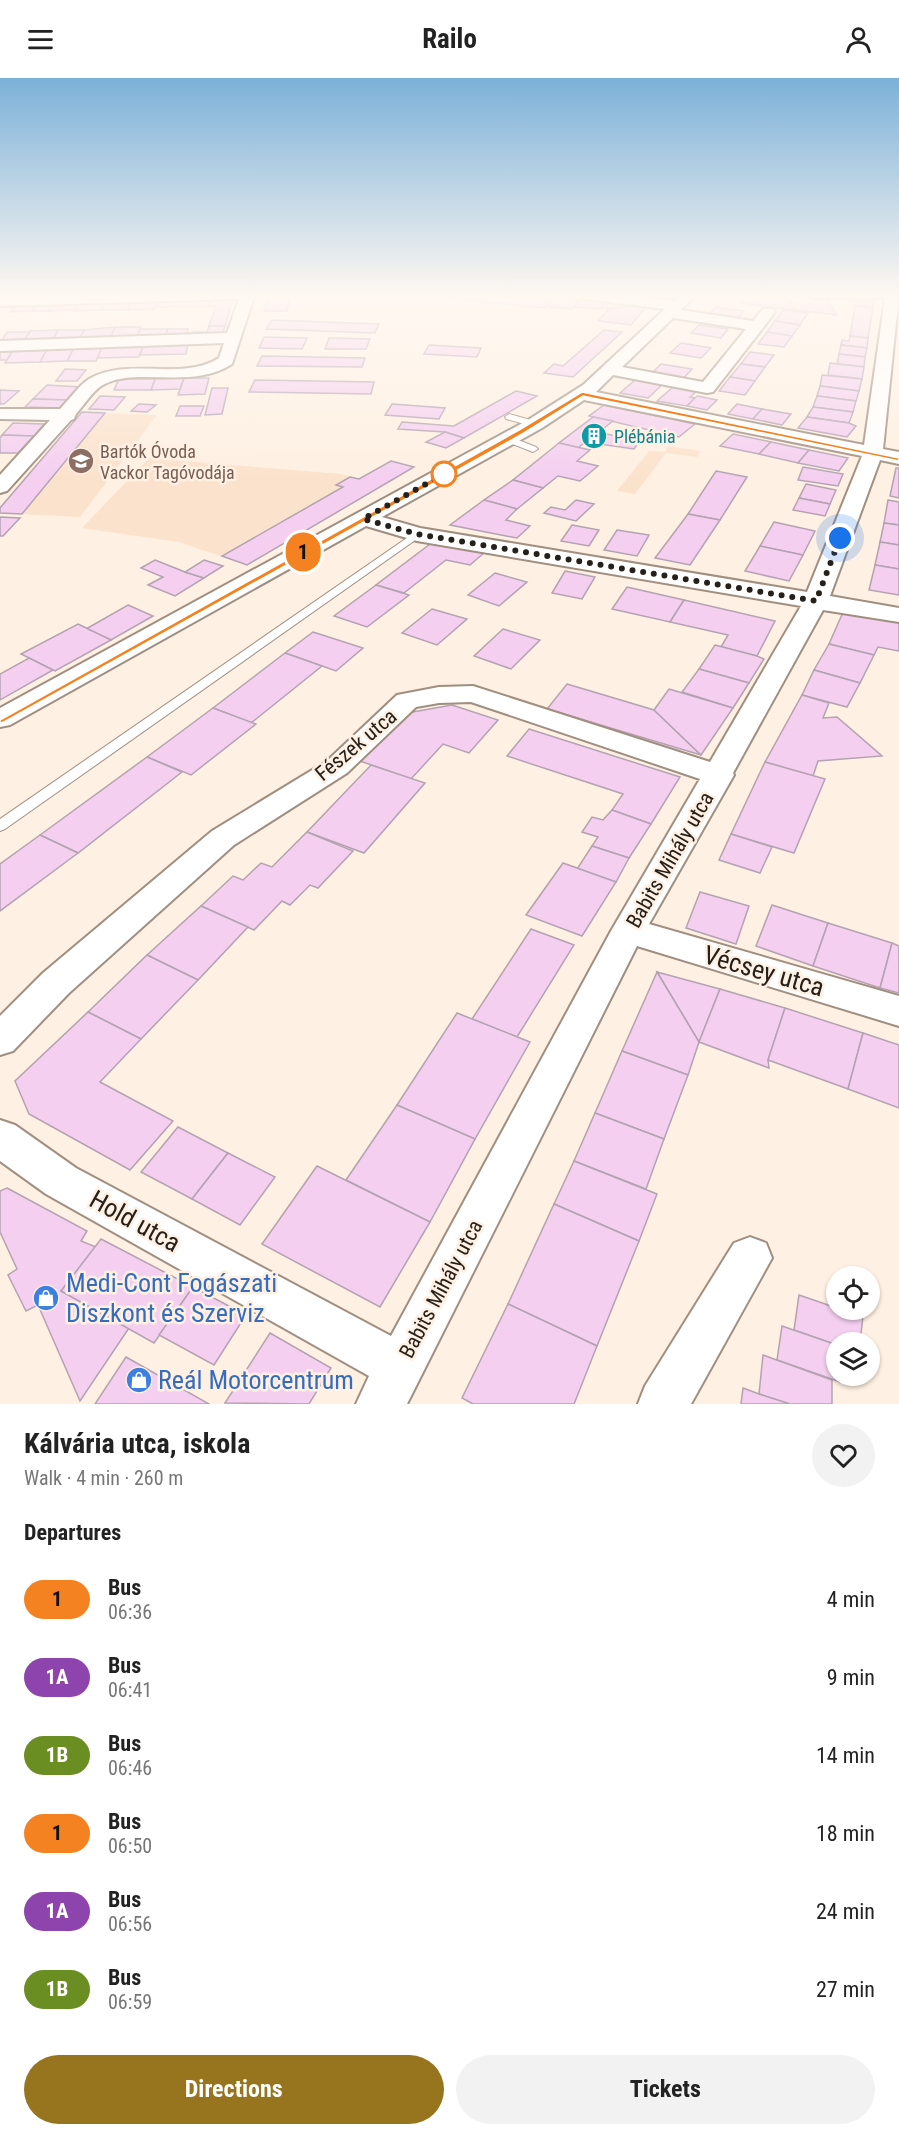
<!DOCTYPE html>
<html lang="en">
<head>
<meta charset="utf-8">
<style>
	body { margin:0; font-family:"Roboto Condensed",sans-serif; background:#f2f2f2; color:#222; height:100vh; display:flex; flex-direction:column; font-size:22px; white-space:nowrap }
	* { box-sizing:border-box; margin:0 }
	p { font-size:20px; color:#767676 }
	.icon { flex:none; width:33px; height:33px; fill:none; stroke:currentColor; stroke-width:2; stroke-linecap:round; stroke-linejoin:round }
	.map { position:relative; height:1326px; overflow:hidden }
	.panel { display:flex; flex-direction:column; background:#fff; flex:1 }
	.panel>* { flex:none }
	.badge { padding:0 12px; border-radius:20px; font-size:21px; line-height:39px }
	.controls { position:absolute; left:826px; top:1188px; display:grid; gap:12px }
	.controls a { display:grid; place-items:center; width:54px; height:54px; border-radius:50%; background:#fff; box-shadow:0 2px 4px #0004; font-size:30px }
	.you { position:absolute; width:30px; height:30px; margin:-15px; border:4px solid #fff; border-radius:50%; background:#1a73e8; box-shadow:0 0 0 9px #1a73e833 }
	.map>.badge { position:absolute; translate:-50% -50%; box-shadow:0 0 0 3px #fff }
	h2 { padding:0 24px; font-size:22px; line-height:54px }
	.round { display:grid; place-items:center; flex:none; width:63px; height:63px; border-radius:32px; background:#f2f2f2 }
	.headline { display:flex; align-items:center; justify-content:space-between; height:102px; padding:0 24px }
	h1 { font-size:28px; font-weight:700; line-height:45px }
	.action { display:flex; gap:12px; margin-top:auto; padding:12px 24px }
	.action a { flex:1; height:69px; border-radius:36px; background:#97751e; color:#fff; font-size:24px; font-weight:700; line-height:69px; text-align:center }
	.action a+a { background:#f2f2f2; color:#222 }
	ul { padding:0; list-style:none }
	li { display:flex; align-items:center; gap:18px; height:78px; padding:0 24px }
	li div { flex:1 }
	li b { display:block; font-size:22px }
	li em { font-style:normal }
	li .badge { min-width:66px; font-weight:700; text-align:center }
	header { display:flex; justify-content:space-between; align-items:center; height:78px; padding:0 24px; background:#fff; font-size:27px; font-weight:700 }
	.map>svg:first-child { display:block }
</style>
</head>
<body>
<header><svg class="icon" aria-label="menu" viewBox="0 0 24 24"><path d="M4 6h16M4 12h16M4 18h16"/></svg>Railo<svg class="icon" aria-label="person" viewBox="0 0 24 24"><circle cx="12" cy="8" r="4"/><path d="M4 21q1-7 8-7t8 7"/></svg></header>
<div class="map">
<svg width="899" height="1326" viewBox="0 0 899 1326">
	<rect width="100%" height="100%" fill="#fef0e2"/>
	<g fill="#fbe2cc">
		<path d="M82,334L157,337L80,439L0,435V430Z"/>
		<path d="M668,368L700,373L697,379L666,375L635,416L617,413L649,373L665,374Z"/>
		<path d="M149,380L341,396L359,401L391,383L414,389L247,487L179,464L82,450Z"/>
	</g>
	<g fill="#f4cff0" stroke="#b4a2b2" stroke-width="1.5">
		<path d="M453,216H491L484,223L450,220Z"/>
		<path d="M491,216L551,222L545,230L483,224Z"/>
		<path d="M743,218L788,219L795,232L742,225Z"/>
		<path d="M848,218L875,219L874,223H849Z"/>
		<path d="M788,219H825L837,237L795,232Z"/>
		<path d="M268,220H290L287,233H264Z"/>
		<path d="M554,220L579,222L573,231L545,229Z"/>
		<path d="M581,220L607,223L601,231L574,229Z"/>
		<path d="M210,221H233L225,248H209L216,228H208Z"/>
		<path d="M210,221L208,228L155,229L157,222Z"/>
		<path d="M607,221L649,225L614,231L602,230Z"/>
		<path d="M157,222L154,231L128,232L132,223Z"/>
		<path d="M132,223L128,232H101L105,224Z"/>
		<path d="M856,223H874L873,229L855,228Z"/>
		<path d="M78,224H105L101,232L74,233Z"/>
		<path d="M78,224L75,232L49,233L53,225Z"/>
		<path d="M53,225L49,233H32L36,226Z"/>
		<path d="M649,225L631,247L598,243L609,231Z"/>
		<path d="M15,226H36L32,233L10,234Z"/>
		<path d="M855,228L873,229L868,260L850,258Z"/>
		<path d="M716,229L744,233L737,241L708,237Z"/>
		<path d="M783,232L808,235L800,247L775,243Z"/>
		<path d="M272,242L379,246L375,255L266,251Z"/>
		<path d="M775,243L800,247L792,258L767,254Z"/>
		<path d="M699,247L728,251L721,260L691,255Z"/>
		<path d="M209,248H225L222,258L192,259L193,254H207Z"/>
		<path d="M115,249H141L137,259L110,260Z"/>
		<path d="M115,249L110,260L79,261L84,252Z"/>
		<path d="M140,251H168L165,258L137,259Z"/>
		<path d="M168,251H188L186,258H165Z"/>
		<path d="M58,252H84L79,261H53Z"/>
		<path d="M58,252L53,261L24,262L30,253Z"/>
		<path d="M604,252L622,254L573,299L544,295L554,286L563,288Z"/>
		<path d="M7,254H30L24,262H2Z"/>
		<path d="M767,254L792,258L784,269L758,266Z"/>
		<path d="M850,258L868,260L867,270L841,267L842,262L849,263Z"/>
		<path d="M264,259L307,260L302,271L259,270Z"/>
		<path d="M329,260L370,261L366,271H325Z"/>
		<path d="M681,265L711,270L701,280L670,275Z"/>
		<path d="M188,266L186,276L140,277L143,268Z"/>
		<path d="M429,267L481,270L477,279L424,276Z"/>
		<path d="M841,267L867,270L865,279L839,276Z"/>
		<path d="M143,268L139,279L97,280L102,269Z"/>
		<path d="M102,269L96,283H67L74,270Z"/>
		<path d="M74,270L67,283L40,284L47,271Z"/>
		<path d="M14,271L7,282H0V272Z"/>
		<path d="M14,271H47L40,284L5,285Z"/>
		<path d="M750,274L774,277L765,289L741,286Z"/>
		<path d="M839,276L865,279L864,289L837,286Z"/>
		<path d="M262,278L365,280L362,289L257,288Z"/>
		<path d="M830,285L864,289L862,301L828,297Z"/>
		<path d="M661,286L692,291L683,301L651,296Z"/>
		<path d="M741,286L765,289L755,303L730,299Z"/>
		<path d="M65,291L86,292L77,303H56Z"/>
		<path d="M822,297L862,301L859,313L820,308Z"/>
		<path d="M730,299L755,303L745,317L719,313Z"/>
		<path d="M184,300H209L205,316L178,317Z"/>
		<path d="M184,300L180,311L151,312L155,301Z"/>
		<path d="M119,301H155L151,312H114Z"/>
		<path d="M636,301L663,306L648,320L620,315Z"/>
		<path d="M255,302L374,304L371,316L249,314Z"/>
		<path d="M47,307L80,309L67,322L33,321Z"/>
		<path d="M820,308L859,313L856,323L817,318Z"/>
		<path d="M673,309L697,313L690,319L695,320L687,328L657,323Z"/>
		<path d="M212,310H228L222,336L205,337Z"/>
		<path d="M0,312L19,313L4,326H0Z"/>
		<path d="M516,313L537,318L464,360L445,354L398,351L402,344L454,348Z"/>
		<path d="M100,318L125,319L114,332L89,331Z"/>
		<path d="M697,318L717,322L707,332L687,328Z"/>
		<path d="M817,318L856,323L853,334L813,329Z"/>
		<path d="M33,321L67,322L59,330L25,329Z"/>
		<path d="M139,326L156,327L147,334L131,333Z"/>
		<path d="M392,326L445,330L439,341L385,337Z"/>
		<path d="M737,326L762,331L753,341L728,336Z"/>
		<path d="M604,327L681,343L695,346L679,359L589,338Z"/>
		<path d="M180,328H204L200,338H176Z"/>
		<path d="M813,329L853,334L849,345L807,339Z"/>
		<path d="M762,331L791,336L782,347L753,341Z"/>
		<path d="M82,334L105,335L22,436L0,435V430Z"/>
		<path d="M593,339L613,343L598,355L641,361L634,371L585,364L578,370L559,365Z"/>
		<path d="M807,339L849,345L856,348L847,359L798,350Z"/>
		<path d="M13,345L44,346L34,358L2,357Z"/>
		<path d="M445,354L464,360L446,370L426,364Z"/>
		<path d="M733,356L771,364L759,376L720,368Z"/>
		<path d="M2,357L34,358L18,375H0V360Z"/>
		<path d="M771,364L809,372L798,385L759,376Z"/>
		<path d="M559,365L590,372L577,383L598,388L580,403L558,398L543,410L513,402Z"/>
		<path d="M809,372L848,380L839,393L798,385Z"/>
		<path d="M391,383L414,389L247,487L222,478L343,409L336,407L350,399L359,401Z"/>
		<path d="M803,389L843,396L838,408L798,402Z"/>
		<path d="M896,390H899V420L890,418Z"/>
		<path d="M716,393L747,399L720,442L688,436Z"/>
		<path d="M513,402L543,410L517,431L484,422Z"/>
		<path d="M806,406L836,412L830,426L799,420Z"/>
		<path d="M799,420L830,426L825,438L793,432Z"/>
		<path d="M484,422L517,431L506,442L530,448L517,460L450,447Z"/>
		<path d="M576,422L594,426L576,443L544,435L551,429L565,432Z"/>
		<path d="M888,422L899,424V447L884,445Z"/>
		<path d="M688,436L720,442L690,487L655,480Z"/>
		<path d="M0,439L20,440L3,458H0Z"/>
		<path d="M774,444L815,453L803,477L760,468Z"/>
		<path d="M884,445L899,447V467L880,464Z"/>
		<path d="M572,447L599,452L589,468L561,463Z"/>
		<path d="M617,452L649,457L637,478L604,472Z"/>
		<path d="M434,463L485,474L470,487L446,482L404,515L376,507Z"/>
		<path d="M880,464L899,467V491L875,487Z"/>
		<path d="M760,468L803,477L789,503L745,493Z"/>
		<path d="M155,482L185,494L204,500L175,518L148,507L163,499L141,490Z"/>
		<path d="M204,482L223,488L204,500L185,494Z"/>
		<path d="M875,487L899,491V517L869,512Z"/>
		<path d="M565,493L595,499L582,521L552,515Z"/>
		<path d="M495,495L527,504L499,528L468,517Z"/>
		<path d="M376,507L409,517L367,549L334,538Z"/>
		<path d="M627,509L684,522L670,544L612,531Z"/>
		<path d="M684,522L775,543L757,578L721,569L728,557L670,544Z"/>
		<path d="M128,527L153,538L111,562L86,551Z"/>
		<path d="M432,531L467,541L437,567L402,555Z"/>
		<path d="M844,532L899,544V573L878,569L874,577L829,566Z"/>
		<path d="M78,546L111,562L55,593L21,576Z"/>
		<path d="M503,551L540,562L511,591L474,578Z"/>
		<path d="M313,554L363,570L336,593L285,575Z"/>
		<path d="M829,566L874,577L860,605L814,592Z"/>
		<path d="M715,567L757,578L764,581L749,605L699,591Z"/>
		<path d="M285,575L322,588L251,645L213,630Z"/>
		<path d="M29,580L53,592L0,622V596Z"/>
		<path d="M699,591L749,605L733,630L682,614Z"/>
		<path d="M814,592L860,605L847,629L802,617Z"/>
		<path d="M567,606L654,632L701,677L547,631Z"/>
		<path d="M669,611L733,630L701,677L654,632Z"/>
		<path d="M802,617L829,625L823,640L837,639L882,678L818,683L813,698L765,684Z"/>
		<path d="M452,627L498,642L469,675L443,666L411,701L360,683L407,635Z"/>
		<path d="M213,630L256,646L191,697L147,679Z"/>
		<path d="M529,651L680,699L651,746L612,732L623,716L507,678Z"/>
		<path d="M147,679L182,694L78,775L40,757Z"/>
		<path d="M765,684L825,701L794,775L731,756Z"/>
		<path d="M371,687L425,705L364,775L307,754Z"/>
		<path d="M612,732L651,746L629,780L592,768L598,759L582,754L592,739L603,742Z"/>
		<path d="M307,754L353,773L318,810L310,807L290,827L282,823L254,852L201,828L233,798L243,802L261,785L272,789Z"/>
		<path d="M731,756L772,769L760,795L719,782Z"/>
		<path d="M40,757L78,775L0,833V786Z"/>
		<path d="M592,768L629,780L616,804L577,791Z"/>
		<path d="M563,785L616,804L582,858L526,837Z"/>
		<path d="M700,814L749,828L736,866L686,850Z"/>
		<path d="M772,827L828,845L813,888L756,868Z"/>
		<path d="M201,828L248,849L198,902L147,877Z"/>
		<path d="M828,845L892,865L880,910L813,888Z"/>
		<path d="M531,851L574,867L517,959L472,941Z"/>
		<path d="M892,865L899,868V915L880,910Z"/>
		<path d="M147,877L198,902L141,961L88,934Z"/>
		<path d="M657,894L720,911L699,964Z"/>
		<path d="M657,894L699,964L688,997L622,973Z"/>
		<path d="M720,911L785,930L768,982L769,990L699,964Z"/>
		<path d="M785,930L863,955L848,1011L768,982Z"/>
		<path d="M88,934L141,961L100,1004L173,1043L130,1092L29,1036L15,1003Z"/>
		<path d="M457,935L530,964L475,1061L397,1027Z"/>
		<path d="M863,955L899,967V1030L848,1011Z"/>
		<path d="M622,973L688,997L664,1061L595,1035Z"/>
		<path d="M397,1027L475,1061L430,1144L346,1102Z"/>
		<path d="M595,1035L664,1061L646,1111L574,1083Z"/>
		<path d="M178,1049L228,1075L192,1121L141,1094Z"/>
		<path d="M228,1075L275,1099L240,1147L192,1121Z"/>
		<path d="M574,1083L657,1116L639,1163L554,1126Z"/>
		<path d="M317,1088L430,1144L380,1229L262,1166Z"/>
		<path d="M7,1110L87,1153L81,1163L96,1169L61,1213L129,1250L80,1323L38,1227L26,1233L8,1197L17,1191L0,1154V1113Z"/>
		<path d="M554,1126L639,1163L597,1268L508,1226Z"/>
		<path d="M101,1161L193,1209L154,1265L61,1213Z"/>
		<path d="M193,1209L246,1237L214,1287L159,1257Z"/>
		<path d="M799,1217L837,1230V1232L863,1238L860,1264H837V1267L794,1252Z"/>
		<path d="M508,1226L597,1268L574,1326H473L462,1320Z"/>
		<path d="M782,1248L837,1267V1298H846V1306L777,1282Z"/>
		<path d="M270,1255L331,1290L309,1326L225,1325Z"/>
		<path d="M763,1277L832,1302V1326H790L759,1316Z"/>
		<path d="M126,1279L209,1326H95Z"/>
		<path d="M743,1310L759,1316L790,1326H741Z"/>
	</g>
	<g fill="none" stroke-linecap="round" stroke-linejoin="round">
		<g stroke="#a08f80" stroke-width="2">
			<g id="service">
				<path d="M509,336L538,344L539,346L535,349L506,341L505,339Z"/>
				<path d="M508,358L536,369L538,371L533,374L505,363L504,361Z"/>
				<path d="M417,453L422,456L421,458L5,751L0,753V741Z"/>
			</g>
		</g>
		<g stroke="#a08f80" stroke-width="4">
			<g id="minor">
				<path d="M109,216H255L232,286C191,313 134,287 101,308C92,314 84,327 76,336L74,341L71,342L7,413L0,415V397L50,342L0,341V331H60C69,322 79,307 89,301C129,278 181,304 219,280L224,265L0,273V263L227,255L239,221L0,228V220Z"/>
				<path d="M570,216H614L674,223L682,216H697L681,232L753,243L763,231H773L775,234L773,237L713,314L707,315L613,297L596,314L864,367L885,220H812L805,216H899L883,371L899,374V386L880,382L830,518L899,530V544L823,532L733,695L734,697L649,846L899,918V948L637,868L407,1326H356L369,1298L46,1116L0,1083V1042L15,1047L76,1090L391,1258L611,853L700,701L471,624L439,625L416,629L347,695L234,767L69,915L13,973L0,977V938L43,895L212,753L327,683L397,617L439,609L473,608L710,684L801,528L417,463L366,448L10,647L0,649V630L528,342L583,307L665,231L577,220ZM673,240L746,251L703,304L622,289ZM584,322L862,378L807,514L420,450L382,439L542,350Z"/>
				<path d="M750,1159L766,1165L772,1180L691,1326H638L645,1308L734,1165Z"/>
			</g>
		</g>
		<use href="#service" fill="#fff" fill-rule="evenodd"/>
		<use href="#minor" fill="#fff" fill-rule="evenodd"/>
	</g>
	<linearGradient id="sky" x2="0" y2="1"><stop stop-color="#7cb1d8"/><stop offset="0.54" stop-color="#fff8f2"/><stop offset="1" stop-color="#fff8f2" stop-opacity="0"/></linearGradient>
	<rect width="899" height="402" fill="url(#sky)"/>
	<path fill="#f58220" stroke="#fff" stroke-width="1.5" d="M582,314L899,380V383L583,318L524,355L4,644L0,645V642L519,352Z"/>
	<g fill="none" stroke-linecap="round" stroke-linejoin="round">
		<path stroke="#26201a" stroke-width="6" stroke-dasharray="0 10.8" d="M444,396L363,441L417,456L816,523L840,460"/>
	</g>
	<defs>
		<g id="building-disc" transform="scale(1.35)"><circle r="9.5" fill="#0f9aa8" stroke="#fef0e2"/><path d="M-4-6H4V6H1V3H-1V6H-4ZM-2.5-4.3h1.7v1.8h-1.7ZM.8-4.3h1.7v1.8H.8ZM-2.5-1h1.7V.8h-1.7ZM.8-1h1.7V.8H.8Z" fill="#fff"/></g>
		<g id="school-disc" transform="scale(1.35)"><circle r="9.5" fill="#8d6e63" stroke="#fef0e2"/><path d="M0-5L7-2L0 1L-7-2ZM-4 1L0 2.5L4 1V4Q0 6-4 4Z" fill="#fff"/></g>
		<g id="shop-disc" transform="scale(1.35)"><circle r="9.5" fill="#3f7fe0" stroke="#fef0e2"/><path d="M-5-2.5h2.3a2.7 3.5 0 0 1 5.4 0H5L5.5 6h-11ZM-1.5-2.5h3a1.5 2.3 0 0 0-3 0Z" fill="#fff"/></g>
	</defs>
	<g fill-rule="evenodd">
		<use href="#building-disc" x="594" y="358"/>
		<use href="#school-disc" x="81" y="383"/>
		<use href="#shop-disc" x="46" y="1220"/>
		<use href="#shop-disc" x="139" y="1302"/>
	</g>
	<circle fill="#fff" stroke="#f58220" stroke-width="3" cx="444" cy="396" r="12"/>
	<g text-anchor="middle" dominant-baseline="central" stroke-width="5" stroke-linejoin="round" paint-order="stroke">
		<g font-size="18" fill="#0d838f" stroke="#fef0e2" text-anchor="start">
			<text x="614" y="358">Plébánia</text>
		</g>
		<g font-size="18" fill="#785e54" stroke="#fef0e2" text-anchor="start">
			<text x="100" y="373">Bartók Óvoda<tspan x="100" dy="21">Vackor Tagóvodája</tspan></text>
		</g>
		<g font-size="21" fill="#26201a" stroke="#fef0e2">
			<text transform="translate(356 667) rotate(-40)">Fészek utca</text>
			<text transform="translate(670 782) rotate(-60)">Babits Mihály utca</text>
			<text transform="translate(441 1211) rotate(-62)">Babits Mihály utca</text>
		</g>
		<g font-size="26" fill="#26201a" stroke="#fef0e2">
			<text transform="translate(764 893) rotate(16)">Vécsey utca</text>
			<text transform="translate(135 1143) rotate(29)">Hold utca</text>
		</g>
		<g font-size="26" fill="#366cbe" stroke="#fef0e2" text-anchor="start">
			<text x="66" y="1205">Medi-Cont Fogászati<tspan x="66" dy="30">Diszkont és Szerviz</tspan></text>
			<text x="158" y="1302">Reál Motorcentrum</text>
		</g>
	</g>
</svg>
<div class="controls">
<a><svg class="icon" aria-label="locate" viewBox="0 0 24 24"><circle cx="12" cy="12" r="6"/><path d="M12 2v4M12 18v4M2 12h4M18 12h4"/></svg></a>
<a><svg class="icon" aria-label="layers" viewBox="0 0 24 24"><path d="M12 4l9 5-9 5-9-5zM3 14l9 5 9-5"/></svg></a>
</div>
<div class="you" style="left:840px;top:460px"></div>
<b class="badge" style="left:303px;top:474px;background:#f58220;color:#111">1</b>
</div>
<section class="panel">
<div class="headline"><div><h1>Kálvária utca, iskola</h1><p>Walk · 4 min · 260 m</p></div><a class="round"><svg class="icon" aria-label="heart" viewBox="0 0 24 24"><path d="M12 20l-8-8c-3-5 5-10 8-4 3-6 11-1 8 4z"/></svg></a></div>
<h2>Departures</h2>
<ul>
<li><span class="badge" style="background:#f58220;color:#111">1</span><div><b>Bus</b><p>06:36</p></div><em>4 min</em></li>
<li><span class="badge" style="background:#8e44ad;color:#fff">1A</span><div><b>Bus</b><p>06:41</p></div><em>9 min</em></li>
<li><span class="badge" style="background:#6b8e23;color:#fff">1B</span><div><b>Bus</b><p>06:46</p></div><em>14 min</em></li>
<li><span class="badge" style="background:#f58220;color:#111">1</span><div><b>Bus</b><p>06:50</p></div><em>18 min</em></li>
<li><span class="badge" style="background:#8e44ad;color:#fff">1A</span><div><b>Bus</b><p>06:56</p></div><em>24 min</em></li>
<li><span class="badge" style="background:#6b8e23;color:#fff">1B</span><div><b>Bus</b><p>06:59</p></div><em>27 min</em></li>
</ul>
<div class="action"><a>Directions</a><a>Tickets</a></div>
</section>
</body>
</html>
